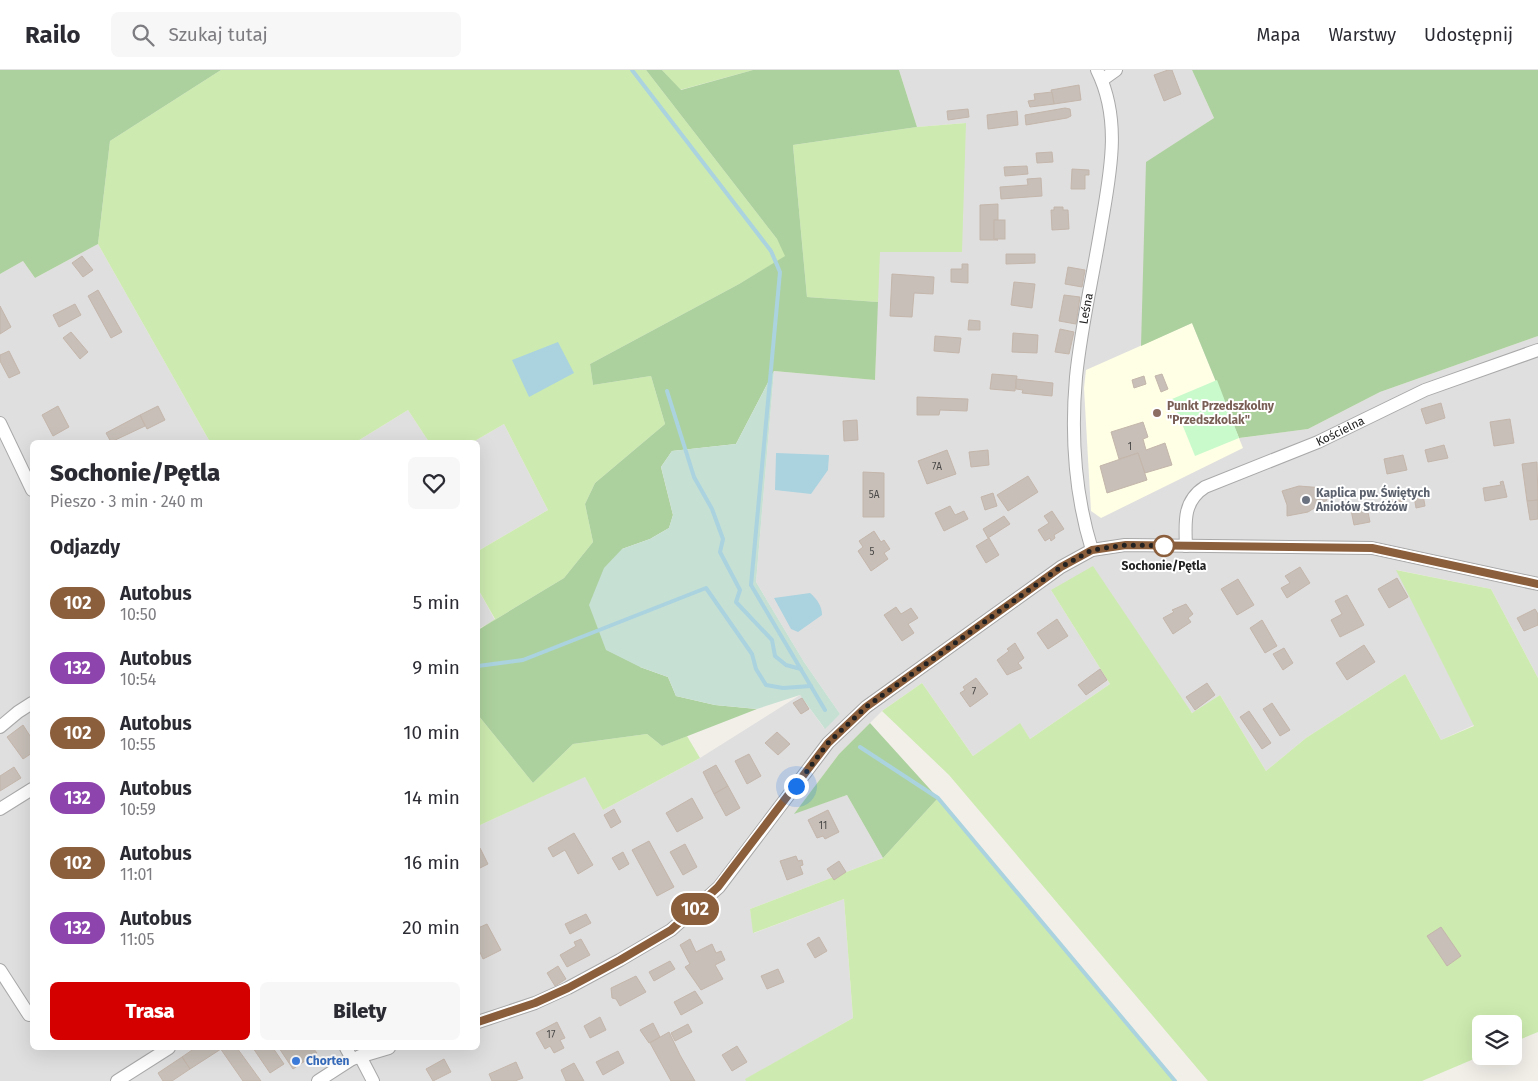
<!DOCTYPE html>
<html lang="pl">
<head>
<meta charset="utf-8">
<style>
	body { margin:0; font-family:"Fira Sans",sans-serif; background:#f7f7f7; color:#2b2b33; height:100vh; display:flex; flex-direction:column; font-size:19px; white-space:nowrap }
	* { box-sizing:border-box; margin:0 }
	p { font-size:16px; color:#7c7c81 }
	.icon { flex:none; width:28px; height:28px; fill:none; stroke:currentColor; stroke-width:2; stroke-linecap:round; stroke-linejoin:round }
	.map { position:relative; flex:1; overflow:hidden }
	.details { position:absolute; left:30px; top:370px; width:450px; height:610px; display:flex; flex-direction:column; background:#fff; border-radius:8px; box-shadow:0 5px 20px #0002 }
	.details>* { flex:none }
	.badge { padding:0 10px; border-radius:16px; font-size:18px; line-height:32px }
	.tools { position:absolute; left:1472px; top:945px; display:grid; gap:10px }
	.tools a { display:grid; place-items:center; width:50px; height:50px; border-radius:8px; background:#fff; box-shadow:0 5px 20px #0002; font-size:25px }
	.you { position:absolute; width:25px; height:25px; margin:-12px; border:4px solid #fff; border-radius:50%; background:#1a73e8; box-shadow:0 0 0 8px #1a73e833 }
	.map>.badge { position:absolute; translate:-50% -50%; box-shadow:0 0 0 2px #fff }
	h2 { padding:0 20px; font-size:19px; line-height:45px }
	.round { display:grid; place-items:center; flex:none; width:52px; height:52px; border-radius:8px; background:#f7f7f7 }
	.headline { display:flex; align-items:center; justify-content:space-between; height:85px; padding:0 20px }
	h1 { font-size:24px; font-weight:800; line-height:38px }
	.primary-button { display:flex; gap:10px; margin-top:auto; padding:10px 20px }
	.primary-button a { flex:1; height:58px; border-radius:8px; background:#d40000; color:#fff; font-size:20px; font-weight:800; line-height:58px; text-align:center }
	.primary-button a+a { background:#f7f7f7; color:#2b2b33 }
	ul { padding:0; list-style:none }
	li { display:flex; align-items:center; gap:15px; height:65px; padding:0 20px }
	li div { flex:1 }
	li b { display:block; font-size:19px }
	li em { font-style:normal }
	li .badge { min-width:55px; font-weight:700; text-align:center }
	header { display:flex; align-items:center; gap:30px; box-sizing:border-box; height:70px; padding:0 25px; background:#fff; border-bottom:1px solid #e1e1e2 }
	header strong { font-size:24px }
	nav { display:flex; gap:28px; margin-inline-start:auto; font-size:18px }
	.search { width:350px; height:45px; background:#f7f7f7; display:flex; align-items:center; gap:12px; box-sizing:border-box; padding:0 18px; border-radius:8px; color:#7c7c81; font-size:19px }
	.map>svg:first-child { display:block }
</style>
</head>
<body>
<header>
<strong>Railo</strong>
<div class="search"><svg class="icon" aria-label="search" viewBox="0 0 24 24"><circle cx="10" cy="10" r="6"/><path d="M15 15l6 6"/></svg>Szukaj tutaj</div>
<nav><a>Mapa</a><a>Warstwy</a><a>Udostępnij</a></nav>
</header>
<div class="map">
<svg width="1538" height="1011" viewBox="0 0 1538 1011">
	<rect width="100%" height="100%" fill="#f2efe9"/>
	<g fill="#e0dfdf">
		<path d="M899,0H1192L1214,48L1146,93L1217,310L1240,368L1308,359L1380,322L1538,266V608L1491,519L1397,500L1474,655L1441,670L1405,604L1306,668L1266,701L1220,625L1193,643L1051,520L1110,614L1030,669L1020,654L973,686L922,613L882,641L839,684L795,743L847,725L883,788L750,839L754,863L844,829L853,948L746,1009V1011H0V204L23,191L35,208L98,174L210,372H32V978H478V756L585,706L603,740L700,688L800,625L824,658L840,644L804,592L756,512L774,301L875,310L879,182L965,53L917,57Z"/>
		<path d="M408,340L429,372H356Z"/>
		<path d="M504,354L548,440L478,481V372H473Z"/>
		<path d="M478,519L495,550L478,559Z"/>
	</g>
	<path fill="#ffffe5" d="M1192,253L1243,378L1101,448L1091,441L1084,318L1086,300Z"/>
	<g fill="#cdebb0">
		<path d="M221,0H646L777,169L786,186L739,214L590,294L593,315L651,306L665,354L595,413L585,434L593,472L564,508L478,560L495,549L478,519V481L548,440L504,354L473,372H429L408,340L356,372H210L98,174L110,71Z"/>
		<path d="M662,0H753L680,20Z"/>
		<path d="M966,53L962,182H880L878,232L807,227L793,75L917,57Z"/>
		<path d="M1093,496L1192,643L1220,625L1266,701L1306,668L1405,604L1441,670L1474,656L1396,500L1491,519L1538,608V962L1514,972V954H1481V986L1422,1011H1208L949,705L882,641L922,613L973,686L1020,653L1030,669L1110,614L1051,520Z"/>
		<path d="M478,645L533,713L573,674L647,664L662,676L687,666L700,688L603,740L585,707L478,756Z"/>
		<path d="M938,728L1175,1011H746L745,1009L853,948L844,829L753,863L750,839L883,788Z"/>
	</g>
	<g fill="#add19e">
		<path d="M0,0H221L110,71L98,174L35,208L23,191L0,204Z"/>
		<path d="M646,0H662L681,20L753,0H899L917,57L793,75L807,227L878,232L875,310L774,301L736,374L672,381L661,397L673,445L669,458L650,469L622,479L640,597L668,607L676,626L715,635L757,639L662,676L647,664L573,674L533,713L478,645V560L564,508L593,472L585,434L595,413L665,354L651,306L593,315L590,294L739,214L785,186L777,169Z"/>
		<path d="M1192,0H1538V266L1380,322L1308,359L1239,368L1192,253L1141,276L1146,92L1214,48Z"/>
		<path d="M870,653L938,728L883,788L847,725L794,744L839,684Z"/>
	</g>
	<path fill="#c6e0d4" d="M774,301L756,512L804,592L840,644L825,659L800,625L757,639L715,635L676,626L668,607L640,597L606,580L589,535L604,498L622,479L650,469L669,458L673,445L661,397L672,381L736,374Z"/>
	<path fill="#c8facc" d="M1217,310L1239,368L1195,386L1172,329Z"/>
	<g fill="#aad3df">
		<path d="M558,272L574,303L529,327L512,290Z"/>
		<path d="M776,383L829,385L828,400L811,424L775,420Z"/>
		<path d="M810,523C817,529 822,536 822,545L798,562L791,559L774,528Z"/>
	</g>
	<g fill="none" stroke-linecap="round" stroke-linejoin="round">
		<g stroke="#aad3df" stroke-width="4">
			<path d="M632,0L771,181L780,202L751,515L825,640"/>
			<path d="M667,321L694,407L712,439L723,469L720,482L740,520L736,532L772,570L775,586L786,595L801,599"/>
			<path d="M478,596L523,590L706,518L752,584L756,599L766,615L783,618L811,616"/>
			<path d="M860,677L938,728L1175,1011"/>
		</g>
	</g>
	<g fill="#c7bfb8" stroke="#c4b6ab">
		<path d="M1168,0H1172L1181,24L1164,31L1154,5Z"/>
		<path d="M1079,15L1081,30L1054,34L1051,20Z"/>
		<path d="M1052,22L1054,34L1030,37L1028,31L1035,30L1034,24Z"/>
		<path d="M1065,38L1070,39L1071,46L1067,48L1026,55L1025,45Z"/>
		<path d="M968,39L969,47L948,50L947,41Z"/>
		<path d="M1017,41L1018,55L988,59L987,45Z"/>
		<path d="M1052,82L1053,92L1037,93L1036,83Z"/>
		<path d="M1027,96L1028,104L1005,106L1004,97Z"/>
		<path d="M1072,99L1089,100V105H1085V119H1071Z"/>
		<path d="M1041,108L1042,126L1001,129L1000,117L1028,115L1027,109Z"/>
		<path d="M998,134V150H994V169L998,170H980V135Z"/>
		<path d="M1054,137H1063V140H1068L1069,159L1052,160L1051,140H1054Z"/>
		<rect x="994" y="150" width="11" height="19"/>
		<path d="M1006,184H1035V193L1006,194Z"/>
		<path d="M82,186L93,200L83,207L72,193Z"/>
		<path d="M962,194H968V213L951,212V199H962Z"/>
		<path d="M1068,197L1085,200L1082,217L1065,214Z"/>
		<path d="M892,204L934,207L933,224L914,223L912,247L890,246Z"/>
		<path d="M1014,212L1035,214L1032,238L1011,235Z"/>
		<path d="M98,220L122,262L111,268L88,226Z"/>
		<path d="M1064,225L1080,227L1076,254L1059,251Z"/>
		<path d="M75,234L81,245L59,257L53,245Z"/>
		<path d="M0,236L11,257L0,264Z"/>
		<path d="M969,250L980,251V260H968Z"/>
		<path d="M1060,259L1074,262L1069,284L1055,282Z"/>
		<path d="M71,262L88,282L80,289L63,268Z"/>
		<path d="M1013,263L1038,265L1037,283L1012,282Z"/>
		<path d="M935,266L961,268L959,283L934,281Z"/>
		<path d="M9,281L20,303L9,308L0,291V285Z"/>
		<path d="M992,304L1017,306L1015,321L990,319Z"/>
		<path d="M1162,304L1168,319L1161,322L1155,306Z"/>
		<path d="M1144,306L1146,314L1134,318L1132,310Z"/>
		<path d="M1016,309L1053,313L1052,326L1022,323L1023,320L1016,319Z"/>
		<path d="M917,327L968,329L967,341L940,340L939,345H917Z"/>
		<path d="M1441,333L1445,348L1426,354L1421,339Z"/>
		<path d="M58,336L69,357L53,366L42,345Z"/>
		<path d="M158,336L165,350L147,359L140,345Z"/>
		<path d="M140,345L145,356L111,372L106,363Z"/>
		<path d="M1510,349L1514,373L1494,376L1490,352Z"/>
		<path d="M857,350L858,370L844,371L843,351Z"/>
		<path d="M1143,352L1148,367L1143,369L1146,380L1165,373L1172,395L1145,403L1138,383L1119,389L1111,362Z"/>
		<path d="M1444,375L1448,388L1428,392L1425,380Z"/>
		<path d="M947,380L956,404L927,414L918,391Z"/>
		<path d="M988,380L989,395L971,397L969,382Z"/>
		<path d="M1138,383L1147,410L1107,423L1100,396Z"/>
		<path d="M1403,385L1407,400L1387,404L1384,389Z"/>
		<path d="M1537,392L1538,430L1527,431L1522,394Z"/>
		<path d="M863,402L884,403V447H863Z"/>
		<path d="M1028,406L1038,422L1008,441L997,425Z"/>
		<path d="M1503,411L1507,427L1485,431L1483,418L1501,415L1500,412Z"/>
		<path d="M1299,416L1324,418L1327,430L1308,442L1287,446V435L1282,421Z"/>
		<path d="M1422,419L1425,436L1416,438L1413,420Z"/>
		<path d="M993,423L997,436L985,440L981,427Z"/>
		<path d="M1402,430L1403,440L1390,442L1388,432Z"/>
		<path d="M1538,430V449L1530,450L1527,431Z"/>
		<path d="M950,436L955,445L964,441L968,449L944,461L935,443Z"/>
		<path d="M1367,437L1370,452L1354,455L1351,440Z"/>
		<path d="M1052,441L1064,459L1054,465L1055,468L1051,471L1050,468L1045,471L1038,460L1049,453L1044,446Z"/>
		<path d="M1004,446L1010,454L988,468L983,459Z"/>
		<path d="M874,461L881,472L884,470L890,479L884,483L888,489L871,501L858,481L863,477L859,471Z"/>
		<path d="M989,468L999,485L986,493L976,476Z"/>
		<path d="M1300,497L1310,513L1287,528L1281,518L1290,513L1285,506Z"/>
		<path d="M1397,508L1408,527L1389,538L1378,519Z"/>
		<path d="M1238,509L1254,535L1237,545L1221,519Z"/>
		<path d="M1347,525L1364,555L1340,567L1331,550L1342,544L1335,531Z"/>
		<path d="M1186,534L1193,544L1188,548L1191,552L1173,564L1163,548L1174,542L1172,540Z"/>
		<path d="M896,537L901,544L911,538L918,548L908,554L914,563L902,571L884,545Z"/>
		<path d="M1535,539L1538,544V555L1524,561L1517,548Z"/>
		<path d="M1057,549L1068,566L1048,579L1037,563Z"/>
		<path d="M1262,550L1277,576L1265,583L1250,558Z"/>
		<path d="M1015,573L1024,588L1018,593L1022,598L1007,605L997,590L1009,581L1007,579Z"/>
		<path d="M1364,575L1375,592L1347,610L1336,593Z"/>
		<path d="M1284,578L1293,593L1283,600L1273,584Z"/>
		<path d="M1100,599L1107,610L1086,625L1078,615Z"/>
		<path d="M976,608L988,624L970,637L960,623L965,620L963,617Z"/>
		<path d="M1207,613L1215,625L1195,640L1186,627Z"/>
		<path d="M802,628L809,639L801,644L793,633Z"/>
		<path d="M1272,633L1290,660L1280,666L1263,639Z"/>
		<path d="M1249,641L1271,673L1262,679L1240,647Z"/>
		<path d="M23,655L32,669V683L23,689L7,667Z"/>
		<path d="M777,662L790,674L778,685L765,673Z"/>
		<path d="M749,684L761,706L747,714L735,691Z"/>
		<path d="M716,695L728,716L714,724L703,702Z"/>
		<path d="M14,697L21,708L0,721V706Z"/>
		<path d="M728,716L740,738L726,746L714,724Z"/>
		<path d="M692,728L703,748L677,762L666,743Z"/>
		<path d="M614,739L621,752L611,758L604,745Z"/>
		<path d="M828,740L839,762L825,769L823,766L817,768L808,750Z"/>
		<path d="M574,763L593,795L578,804L565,780L553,787L548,778Z"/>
		<path d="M649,771L674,817L657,826L632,780Z"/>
		<path d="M685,774L697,797L683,805L670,782Z"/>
		<path d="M480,778L488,794L478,799V779Z"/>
		<path d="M623,782L629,794L619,800L612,788Z"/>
		<path d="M796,786L798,791L802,790L803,795L800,796L803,804L787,810L780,791Z"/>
		<path d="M839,791L846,802L834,810L827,799Z"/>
		<path d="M586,844L591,853L570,864L565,854Z"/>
		<path d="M487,854L501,880L483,889L478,878V858Z"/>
		<path d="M1441,857L1461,886L1447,896L1427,866Z"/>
		<path d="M819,867L827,881L815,888L807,874Z"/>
		<path d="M581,869L590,885L567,897L560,885L576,876L574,872Z"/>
		<path d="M690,869L696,882L712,874L716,883L721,881L725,890L715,895L723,909L701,920L685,897L690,894L680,875Z"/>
		<path d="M670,891L675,899L654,911L649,902Z"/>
		<path d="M558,896L566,909L555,916L547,903Z"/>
		<path d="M778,899L784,912L767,919L761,906Z"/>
		<path d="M636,906L646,922L620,936L616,929L612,928L611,918Z"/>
		<path d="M695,921L703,933L681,945L674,932Z"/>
		<path d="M600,947L606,960L590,968L584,956Z"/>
		<path d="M557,952L565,968L560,970L564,978L554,983L550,976L545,979L536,963Z"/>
		<path d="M653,953L660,967L649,973L640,960Z"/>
		<path d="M688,954L692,962L675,971L671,963Z"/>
		<path d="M669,962L680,985L695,1011H671L650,973Z"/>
		<path d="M737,976L747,992L732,1001L722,985Z"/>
		<path d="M195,978H220L221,979L190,999L182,987Z"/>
		<path d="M220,978H237L261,1011H243Z"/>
		<path d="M253,978H273L284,994L270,1003Z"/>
		<path d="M279,978H313L317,983L293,999Z"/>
		<path d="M618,981L624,993L603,1005L596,992Z"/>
		<path d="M182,987L190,999L172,1011H163L158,1003Z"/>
		<path d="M444,989L451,1002L433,1011L426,999Z"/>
		<path d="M516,992L523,1008L515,1011H492L489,1004Z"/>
		<path d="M574,993L584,1011H566L561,1000Z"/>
	</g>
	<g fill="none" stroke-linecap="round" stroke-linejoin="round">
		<g stroke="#a9a9a9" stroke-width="14">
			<g id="minor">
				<path d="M1102,10L1116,0"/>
				<path d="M0,353L32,420"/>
				<path id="s1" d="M1186,476C1185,452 1183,431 1205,417L1318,372L1425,320L1538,280"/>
				<path id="s2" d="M1092,480C1075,425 1071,364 1076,307C1081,257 1093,206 1101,157C1110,104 1122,50 1097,0"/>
				<path d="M0,657L18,642L32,633"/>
				<path d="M0,739L32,719"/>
				<path d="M0,900L29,945"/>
				<path d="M478,952L535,933L568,918L620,890L671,860L719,817L828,673L866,637L1061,497L1092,480L1125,475L1372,478L1538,514"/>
				<path d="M346,978L352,989"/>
				<path d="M360,986L373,1011"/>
				<path d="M117,1011L169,978"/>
				<path d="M318,1011L352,989L389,978"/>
			</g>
		</g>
		<use href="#minor" stroke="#fff" stroke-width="12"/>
	</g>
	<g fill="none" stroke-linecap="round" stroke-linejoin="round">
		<g stroke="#fff" stroke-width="11">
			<path id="line" d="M478,952L535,933L568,918L620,890L671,860L718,817L828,673L866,637L1061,497L1092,480L1126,475L1372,478L1538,514"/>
		</g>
		<use href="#line" stroke="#8b5e3c" stroke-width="8"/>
		<path stroke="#222" stroke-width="5" stroke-dasharray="0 9" d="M796,716L828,673L866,637L1061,497L1092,480L1126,475L1171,476H1164"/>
	</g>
	<circle fill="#8d6e63" stroke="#fff" stroke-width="2" cx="1157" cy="343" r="5"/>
	<circle fill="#6b7280" stroke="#fff" stroke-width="2" cx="1306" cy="430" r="5"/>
	<circle fill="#fff" stroke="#8b5e3c" stroke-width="2.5" cx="1164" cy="476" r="10"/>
	<circle fill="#3f7fe0" stroke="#fff" stroke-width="2" cx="296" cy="991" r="5"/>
	<g text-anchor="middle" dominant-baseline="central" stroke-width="4" stroke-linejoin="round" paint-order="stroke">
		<g font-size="10" fill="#4b4948">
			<text x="1130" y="377">1</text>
			<text x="937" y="397">7A</text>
			<text x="874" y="425">5A</text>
			<text x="872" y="482">5</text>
			<text x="974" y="622">7</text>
			<text x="823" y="756">11</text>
			<text x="551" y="965">17</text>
		</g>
		<g font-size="12" fill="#222" stroke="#fff">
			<text stroke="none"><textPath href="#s2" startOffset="244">Leśna</textPath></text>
			<text stroke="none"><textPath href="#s1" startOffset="212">Kościelna</textPath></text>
		</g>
		<g font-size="12" font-weight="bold" fill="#785e54" stroke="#fff" text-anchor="start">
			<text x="1167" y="336">Punkt Przedszkolny<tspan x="1167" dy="14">"Przedszkolak"</tspan></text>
		</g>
		<g font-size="12" font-weight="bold" fill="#5b616d" stroke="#fff" text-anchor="start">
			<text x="1316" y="423">Kaplica pw. Świętych<tspan x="1316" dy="14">Aniołów Stróżów</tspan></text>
		</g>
		<g font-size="12" font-weight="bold" fill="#222" stroke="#fff">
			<text x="1164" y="496">Sochonie/Pętla</text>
		</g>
		<g font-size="12" font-weight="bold" fill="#366cbe" stroke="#fff" text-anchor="start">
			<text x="306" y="991">Chorten</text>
		</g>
	</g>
</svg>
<div class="tools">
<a><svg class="icon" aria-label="layers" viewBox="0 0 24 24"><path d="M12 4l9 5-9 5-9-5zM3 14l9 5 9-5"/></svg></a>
</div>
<div class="you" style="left:796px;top:716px"></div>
<b class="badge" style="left:695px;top:839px;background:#8b5e3c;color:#fff">102</b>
<section class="details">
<div class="headline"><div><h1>Sochonie/Pętla</h1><p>Pieszo · 3 min · 240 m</p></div><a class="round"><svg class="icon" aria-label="heart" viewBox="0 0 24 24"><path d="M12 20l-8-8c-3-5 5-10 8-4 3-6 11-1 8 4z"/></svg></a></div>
<h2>Odjazdy</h2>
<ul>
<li><span class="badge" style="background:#8b5e3c;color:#fff">102</span><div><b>Autobus</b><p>10:50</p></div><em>5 min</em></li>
<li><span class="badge" style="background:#8e44ad;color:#fff">132</span><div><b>Autobus</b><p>10:54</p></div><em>9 min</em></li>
<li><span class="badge" style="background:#8b5e3c;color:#fff">102</span><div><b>Autobus</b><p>10:55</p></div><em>10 min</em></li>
<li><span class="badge" style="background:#8e44ad;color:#fff">132</span><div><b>Autobus</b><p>10:59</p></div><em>14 min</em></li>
<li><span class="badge" style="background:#8b5e3c;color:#fff">102</span><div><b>Autobus</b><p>11:01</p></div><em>16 min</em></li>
<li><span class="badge" style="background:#8e44ad;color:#fff">132</span><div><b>Autobus</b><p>11:05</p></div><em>20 min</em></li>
</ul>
<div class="primary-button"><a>Trasa</a><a>Bilety</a></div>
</section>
</div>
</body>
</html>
